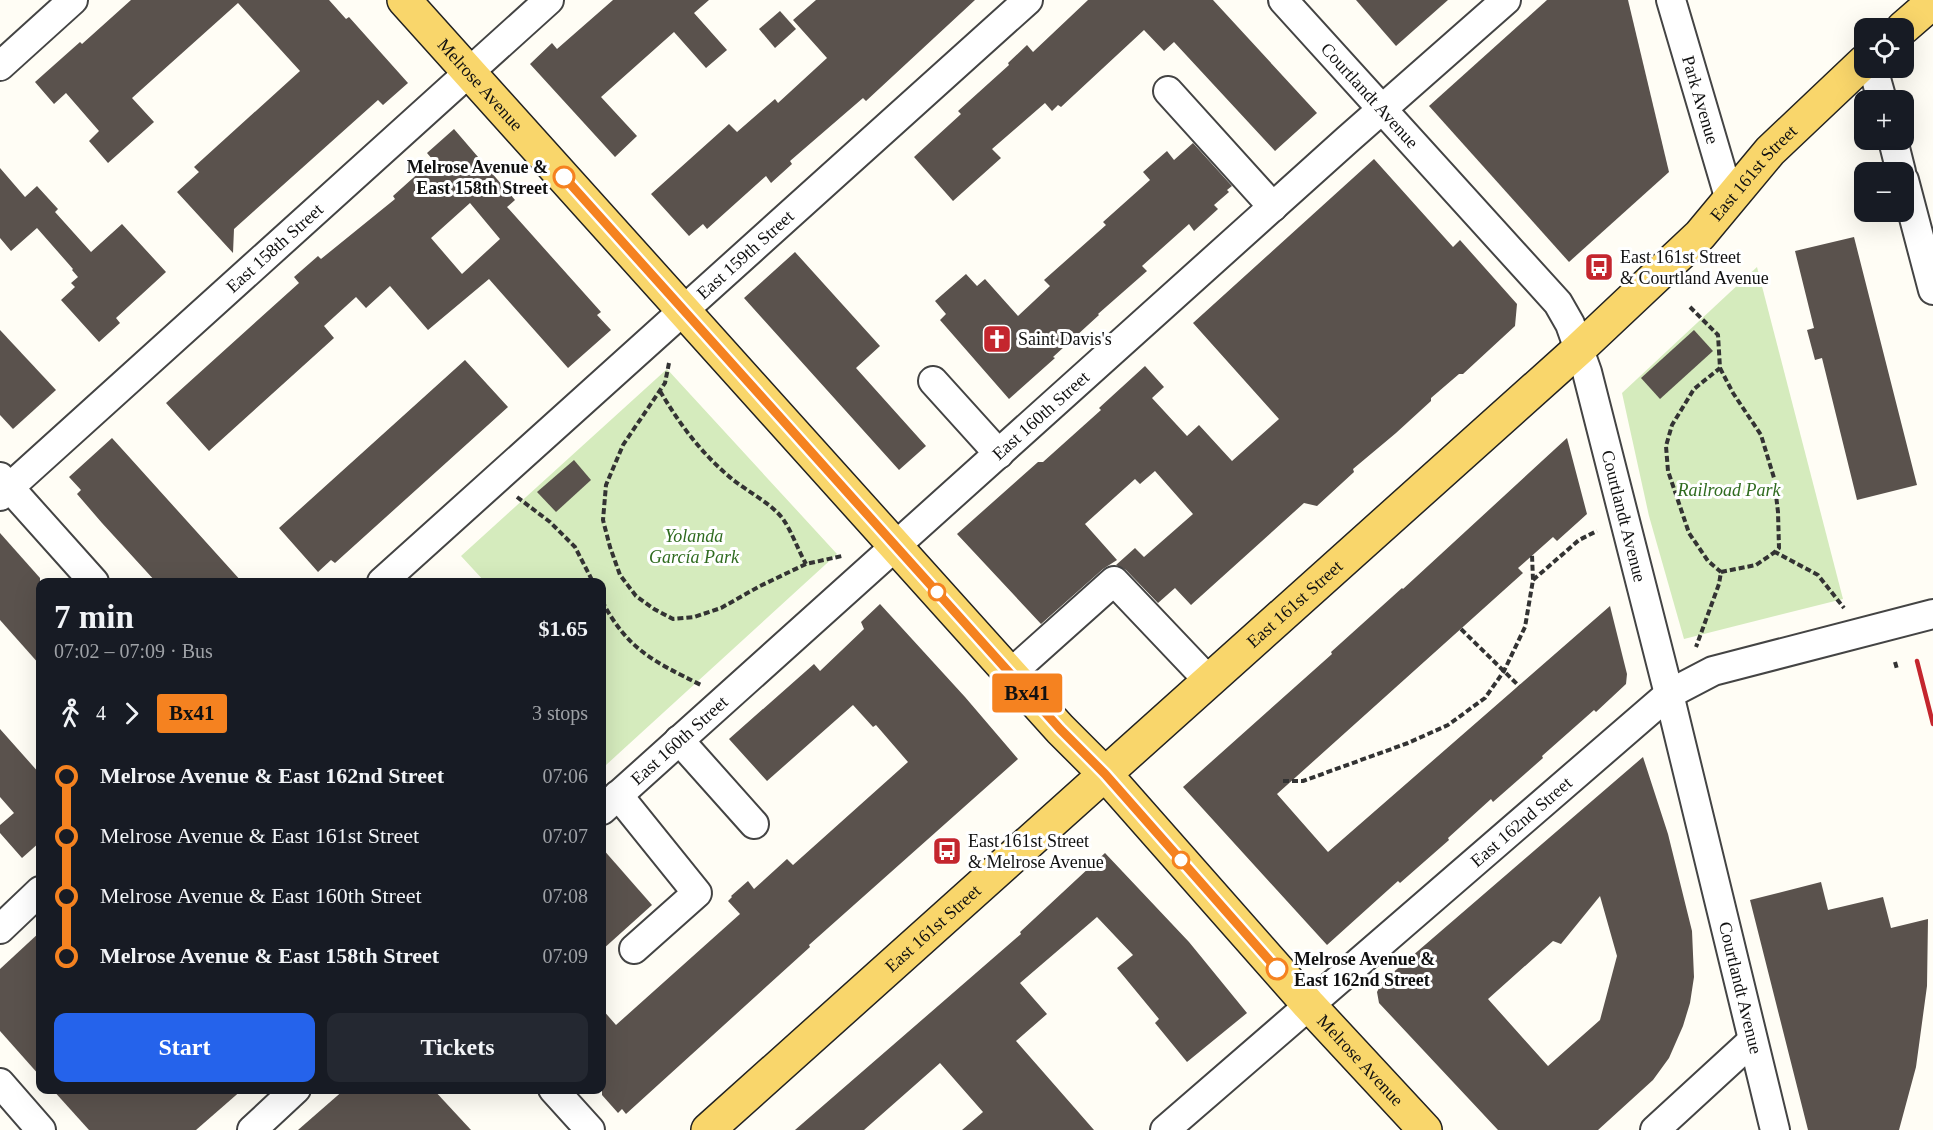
<!DOCTYPE html>
<html lang="en">
<head>
<meta charset="utf-8">
<style>
	body { margin:0; font-family:Georgia,serif; background:#242831; color:#f1f3f6; height:100vh; display:flex; flex-direction:column; font-size:22px; white-space:nowrap }
	* { box-sizing:border-box; margin:0 }
	p { font-size:20px; color:#9ea1a6 }
	.icon { flex:none; width:33px; height:33px; fill:none; stroke:currentColor; stroke-width:2; stroke-linecap:round; stroke-linejoin:round }
	.map { position:relative; flex:1; overflow:hidden }
	.side { position:absolute; left:36px; top:578px; width:570px; height:516px; display:flex; flex-direction:column; background:#171b24; border-radius:12px; box-shadow:0 6px 24px #0002 }
	.side>* { flex:none }
	.badge { padding:0 12px; border-radius:4px; font-size:21px; line-height:39px }
	.buttons { position:absolute; left:1854px; top:18px; display:grid; gap:12px }
	.buttons a { display:grid; place-items:center; width:60px; height:60px; border-radius:12px; background:#171b24; box-shadow:0 6px 24px #0002; font-size:30px }
	.map>.badge { position:absolute; translate:-50% -50%; box-shadow:0 0 0 3px #fff }
	.legs { display:flex; align-items:center; gap:9px; height:66px; padding:0 18px; font-size:20px }
	.legs p { margin-inline-start:auto }
	.summary { display:flex; align-items:center; justify-content:space-between; height:102px; padding:0 18px }
	h1 { font-size:33px; font-weight:600; line-height:45px }
	.button { display:flex; gap:12px; margin-top:auto; padding:12px 18px }
	.button a { flex:1; height:69px; border-radius:12px; background:#2563eb; color:#fff; font-size:24px; font-weight:600; line-height:69px; text-align:center }
	.button a+a { background:#242831; color:#f1f3f6 }
	ul { padding:0 18px; list-style:none }
	li { display:flex; align-items:center; gap:21px; height:60px; font-size:22px }
	li i { display:grid; place-items:center; width:9px; height:100%; margin:0 8px; background:currentColor }
	li i::after { content:''; width:15px; height:15px; margin:-8px; border:4px solid; border-radius:50%; background:#171b24 }
	li p { margin-inline-start:auto }
	li:first-child i { background:linear-gradient(#0000 50%,currentColor 0) }
	li:last-child i { background:linear-gradient(currentColor 50%,#0000 0) }
	.map>svg:first-child { display:block }
</style>
</head>
<body>
<div class="map">
<svg width="1933" height="1130" viewBox="0 0 1933 1130">
	<rect width="100%" height="100%" fill="#fffdf5"/>
	<g fill="#d5ebbd">
		<path d="M1757,267L1843,599L1684,639L1649,516L1622,393Z"/>
		<path d="M667,369L837,554L606,765L602,760V582H485L461,556Z"/>
	</g>
	<g fill="#5a524d" fill-rule="evenodd">
		<path d="M131,0H329L346,19L349,17L408,83L383,105L378,100L234,229L233,253L177,192L199,172L194,167L300,71L238,3L132,98L154,122L108,163L89,141L99,131L66,93L54,104L35,82L80,42L82,44Z"/>
		<path d="M613,0H709L694,13L727,50L706,68L674,32L601,97L637,136L615,157L530,64L552,43L557,49Z"/>
		<path d="M816,0H975L866,101L863,98L790,161L792,164L771,183L766,176L707,229L703,224L689,236L651,194L729,124L737,132L775,99L778,103L827,58L793,20Z"/>
		<path d="M1088,0H1213L1317,113L1275,151L1174,42L1164,51L1144,30L1061,107L1058,105L1052,111L1045,103L992,149L1001,158L953,201L914,157L961,114L958,111L1009,65L1008,63L1027,45L1033,52Z"/>
		<path d="M1356,0H1448L1396,46Z"/>
		<path d="M1547,0H1628L1669,172L1569,262L1429,106Z"/>
		<path d="M780,11L796,29L775,48L759,29Z"/>
		<path d="M454,129L515,200L507,207L601,312L597,315L611,330L568,368L489,279L428,330L390,286L366,308L356,297L324,326L334,338L209,451L166,403L299,283L294,277L318,256L321,259L395,199L393,196L433,160L427,153ZM470,203L500,239L462,274L431,238Z"/>
		<path d="M1193,143L1232,186L1227,190L1229,192L1214,205L1218,209L1194,231L1189,224L1142,266L1147,271L1098,314L1099,315L1053,357L1055,358L1009,399L940,320L946,314L935,301L966,274L977,286L985,279L1018,316L1050,286L1044,280L1106,225L1103,222L1150,180L1143,172L1167,151L1174,160Z"/>
		<path d="M1374,159L1453,247L1460,240L1517,304L1515,326L1463,374H1459L1431,398V401L1396,433L1353,469L1354,472L1317,506L1304,503L1191,605L1175,588L1158,603L1126,570L1116,565L1135,548L1144,557L1193,514L1155,471L1140,484L1135,479L1085,524L1117,560L1103,569L1041,624L957,534L1038,462H1043L1101,410L1099,408L1145,366L1164,387L1152,398L1187,436L1199,425L1232,461L1279,419L1193,323Z"/>
		<path d="M0,168L25,197L37,186L58,209L55,212L91,252L122,224L166,272L116,318L120,323L99,342L61,300L75,287L71,283L78,277L72,270L73,269L37,228L11,251L0,238Z"/>
		<path d="M1854,237L1917,485L1857,500L1822,358L1815,360L1807,330L1814,328L1795,251Z"/>
		<path d="M795,252L880,346L856,368L926,446L899,470L744,298Z"/>
		<path d="M0,330L56,390L13,429L0,415Z"/>
		<path d="M1694,330L1713,351L1660,399L1641,378Z"/>
		<path d="M465,360L508,407L335,563L331,560L318,572L279,528Z"/>
		<path d="M112,438L131,459L242,582H156L102,523L77,494L81,490L69,477Z"/>
		<path d="M1567,438L1587,514L1557,541L1553,537L1518,568L1523,573L1277,794L1328,852L1610,606L1627,674L1626,684L1596,712L1594,710L1542,756L1543,758L1493,802L1491,799L1448,838L1449,840L1400,883L1398,881L1327,945L1183,787L1332,654L1331,652L1402,588L1403,589Z"/>
		<path d="M574,460L591,480L556,512L537,492Z"/>
		<path d="M0,533L40,578V665L0,620Z"/>
		<path d="M880,604L965,697L1018,759L809,945L810,947L626,1114L622,1109L618,1113L602,1095V1009L616,1025L740,914L728,901L732,897L731,896L748,881L754,889L787,859L793,865L908,762L876,725L873,727L853,705L767,781L729,739L814,664L820,671L864,629L861,622Z"/>
		<path d="M0,729L40,774V842L22,858L0,833V825L14,813L0,797Z"/>
		<path d="M1643,757L1668,834L1692,931L1694,977L1690,1003L1683,1026L1669,1058L1653,1080L1598,1130H1498L1379,1003L1377,992L1382,982ZM1600,896L1617,956L1600,1020L1548,1066L1488,999L1553,941L1561,944Z"/>
		<path d="M602,848L652,905L602,950Z"/>
		<path d="M1105,853L1189,942L1247,1013L1187,1062L1155,1023L1159,1019L1117,968L1133,955L1097,917L1020,983L1047,1014L1016,1041L1094,1130H962L983,1112L940,1063L864,1130H795L1021,934L1020,932Z"/>
		<path d="M1821,882L1828,910L1883,897L1891,928L1928,919L1927,986L1916,1067L1899,1130H1808L1750,900Z"/>
		<path d="M40,932V1076L0,1031V969Z"/>
		<path d="M52,1089H243L196,1130H89Z"/>
		<path d="M345,1089H433L471,1130H298Z"/>
	</g>
	<g fill="none" stroke-linecap="round" stroke-linejoin="round">
		<g stroke="#444" stroke-width="32">
			<g id="minor">
				<path id="s1" d="M1283,0L1558,303L1570,324L1587,372L1669,694L1775,1130"/>
				<path id="s2" d="M1671,0L1730,200"/>
				<path d="M0,66L73,0"/>
				<path d="M1873,68L1882,100"/>
				<path d="M1168,91L1273,207"/>
				<path d="M1893,140L1901,172"/>
				<path d="M1904,180L1933,290"/>
				<path d="M933,381L999,454"/>
				<path d="M0,477L94,582"/>
				<path id="s3" d="M0,496L549,0"/>
				<path id="s4" d="M382,582L1028,0"/>
				<path d="M1010,674L1114,581L1209,681"/>
				<path d="M679,740L754,824"/>
				<path d="M618,795L697,893L634,949"/>
				<path id="s5" d="M602,810L1347,140L1506,0"/>
				<path d="M0,929L40,891"/>
				<path d="M0,1083L41,1130"/>
				<path d="M553,1089L590,1130"/>
				<path d="M252,1130L296,1089"/>
				<path id="s6" d="M1165,1130L1669,694L1713,671L1933,614"/>
				<path d="M1655,1130L1752,1041"/>
			</g>
		</g>
		<g stroke="#222" stroke-width="36">
			<g id="major">
				<path id="s7" d="M404,0L1060,729L1105,774L1308,1004L1425,1130"/>
				<path d="M1903,28L1933,2"/>
				<path id="s8" d="M708,1130L1579,349L1700,235L1770,151L1864,62"/>
			</g>
		</g>
		<g stroke="#333" stroke-width="4" stroke-dasharray="6 3" stroke-linecap="butt">
			<path d="M1690,307L1718,335L1720,368L1694,389L1672,425L1666,446L1668,471L1689,533L1708,561L1721,572L1719,584L1696,647"/>
			<path d="M669,363L665,383L623,445L606,485L603,520L610,547L620,575L636,596L654,609L673,619L694,617L721,608L760,586L806,564L842,556"/>
			<path d="M1720,368L1733,393L1761,435L1774,478L1778,512L1779,548L1775,552L1818,575L1844,608"/>
			<path d="M660,391C680,425 702,454 732,479C748,492 771,503 783,519C792,532 798,550 806,564"/>
			<path d="M517,497L550,522L575,547L593,582"/>
			<path d="M1721,572L1756,565L1775,552"/>
			<path d="M1533,580L1579,540L1597,531"/>
			<path d="M602,601C628,650 653,661 701,685"/>
			<path d="M1461,629L1519,686"/>
			<path d="M1895,662L1897,669"/>
			<path d="M1283,781H1303L1408,743L1448,725L1485,698L1504,671L1525,627L1533,580L1532,555"/>
		</g>
		<use href="#minor" stroke="#fff" stroke-width="28"/>
		<use href="#major" stroke="#f9d66b" stroke-width="33"/>
		<path stroke="#c4262e" stroke-width="4.5" d="M1917,661L1933,724"/>
	</g>
	<g fill="none" stroke-linecap="round" stroke-linejoin="round">
		<g stroke="#fff" stroke-width="14">
			<path id="line-1" d="M564,177L1060,729L1105,774L1277,969"/>
		</g>
		<use href="#line-1" stroke="#f58220" stroke-width="9"/>
	</g>
	<defs>
		<g id="bus-square" transform="scale(1.5)"><rect x="-9" y="-9" width="18" height="18" rx="4" fill="#c4262e" stroke="#fff"/><path d="M-5-6H5V4H4V6H2V4H-2V6H-4V4H-5ZM-3.5-4V0h7V-4ZM-3.5 1.2v1.5H-2V1.2ZM2 1.2v1.5H3.5V1.2Z" fill="#fff"/></g>
		<g id="church-square" transform="scale(1.5)"><rect x="-9" y="-9" width="18" height="18" rx="4" fill="#c4262e" stroke="#fff"/><path d="M-1.2-6h2.4v3.5h3.3v2.4h-3.3V6h-2.4V-.1h-3.3v-2.4h3.3Z" fill="#fff"/></g>
	</defs>
	<g fill-rule="evenodd">
		<use href="#bus-square" x="1599" y="267"/>
		<use href="#church-square" x="997" y="339"/>
		<use href="#bus-square" x="947" y="851"/>
	</g>
	<g fill="#fff" stroke="#f58220" stroke-width="3">
		<circle cx="564" cy="177" r="10"/>
		<circle cx="937" cy="592" r="8"/>
		<circle cx="1181" cy="860" r="8"/>
		<circle cx="1277" cy="969" r="10"/>
	</g>
	<g text-anchor="middle" dominant-baseline="central" stroke-width="6" stroke-linejoin="round" paint-order="stroke">
		<g font-size="18" fill="#111" stroke="#fff">
			<text stroke="none"><textPath href="#s7" startOffset="114">Melrose Avenue</textPath></text>
			<text stroke="none"><textPath href="#s1" startOffset="129">Courtlandt Avenue</textPath></text>
			<text stroke="none"><textPath href="#s2" startOffset="104">Park Avenue</textPath></text>
			<text stroke="none"><textPath href="#s8" startOffset="1418">East 161st Street</textPath></text>
			<text stroke="none"><textPath href="#s3" startOffset="370">East 158th Street</textPath></text>
			<text stroke="none"><textPath href="#s4" startOffset="489">East 159th Street</textPath></text>
			<text stroke="none"><textPath href="#s5" startOffset="590">East 160th Street</textPath></text>
			<text stroke="none"><textPath href="#s1" startOffset="633">Courtlandt Avenue</textPath></text>
			<text stroke="none"><textPath href="#s8" startOffset="788">East 161st Street</textPath></text>
			<text stroke="none"><textPath href="#s5" startOffset="104">East 160th Street</textPath></text>
			<text stroke="none"><textPath href="#s6" startOffset="471">East 162nd Street</textPath></text>
			<text stroke="none"><textPath href="#s8" startOffset="302">East 161st Street</textPath></text>
			<text stroke="none"><textPath href="#s1" startOffset="1119">Courtlandt Avenue</textPath></text>
			<text stroke="none"><textPath href="#s7" startOffset="1428">Melrose Avenue</textPath></text>
		</g>
		<g font-size="18" font-weight="bold" fill="#111" stroke="#fff" text-anchor="end">
			<text x="548" y="167">Melrose Avenue &amp;<tspan x="548" dy="21">East 158th Street</tspan></text>
			<text x="1294" y="959" text-anchor="start">Melrose Avenue &amp;<tspan x="1294" dy="21">East 162nd Street</tspan></text>
		</g>
		<g font-size="18" fill="#111" stroke="#fff" text-anchor="start">
			<text x="1620" y="257">East 161st Street<tspan x="1620" dy="21">&amp; Courtland Avenue</tspan></text>
			<text x="1018" y="339">Saint Davis's</text>
			<text x="968" y="841">East 161st Street<tspan x="968" dy="21">&amp; Melrose Avenue</tspan></text>
		</g>
		<g font-size="18" font-style="italic" fill="#2f6b1f" stroke="#fff">
			<text x="1729" y="490">Railroad Park</text>
			<text x="694" y="536">Yolanda<tspan x="694" dy="21">García Park</tspan></text>
		</g>
	</g>
</svg>
<div class="buttons">
<a><svg class="icon" aria-label="locate" viewBox="0 0 24 24"><circle cx="12" cy="12" r="6"/><path d="M12 2v4M12 18v4M2 12h4M18 12h4"/></svg></a>
<a>+</a>
<a>−</a>
</div>
<b class="badge" style="left:1027px;top:693px;background:#f58220;color:#111">Bx41</b>
<section class="side">
<div class="summary"><div><h1>7 min</h1><p>07:02 – 07:09 · Bus</p></div><b>$1.65</b></div>
<div class="legs"><svg class="icon" aria-label="walk" viewBox="0 0 24 24"><circle cx="13" cy="4" r="2"/><path d="M13 8l-2 6 4 7M11 14l-3 7M7 12l3-4h3l4 4"/></svg>4<svg class="icon" aria-label="forward" viewBox="0 0 24 24"><path d="M9 5l7 7-7 7"/></svg><b class="badge" style="background:#f58220;color:#111">Bx41</b><p>3 stops</p></div>
<ul>
<li><i style="color:#f58220"></i><b>Melrose Avenue &amp; East 162nd Street</b><p>07:06</p></li>
<li><i style="color:#f58220"></i><span>Melrose Avenue &amp; East 161st Street</span><p>07:07</p></li>
<li><i style="color:#f58220"></i><span>Melrose Avenue &amp; East 160th Street</span><p>07:08</p></li>
<li><i style="color:#f58220"></i><b>Melrose Avenue &amp; East 158th Street</b><p>07:09</p></li>
</ul>
<div class="button"><a>Start</a><a>Tickets</a></div>
</section>
</div>
</body>
</html>
